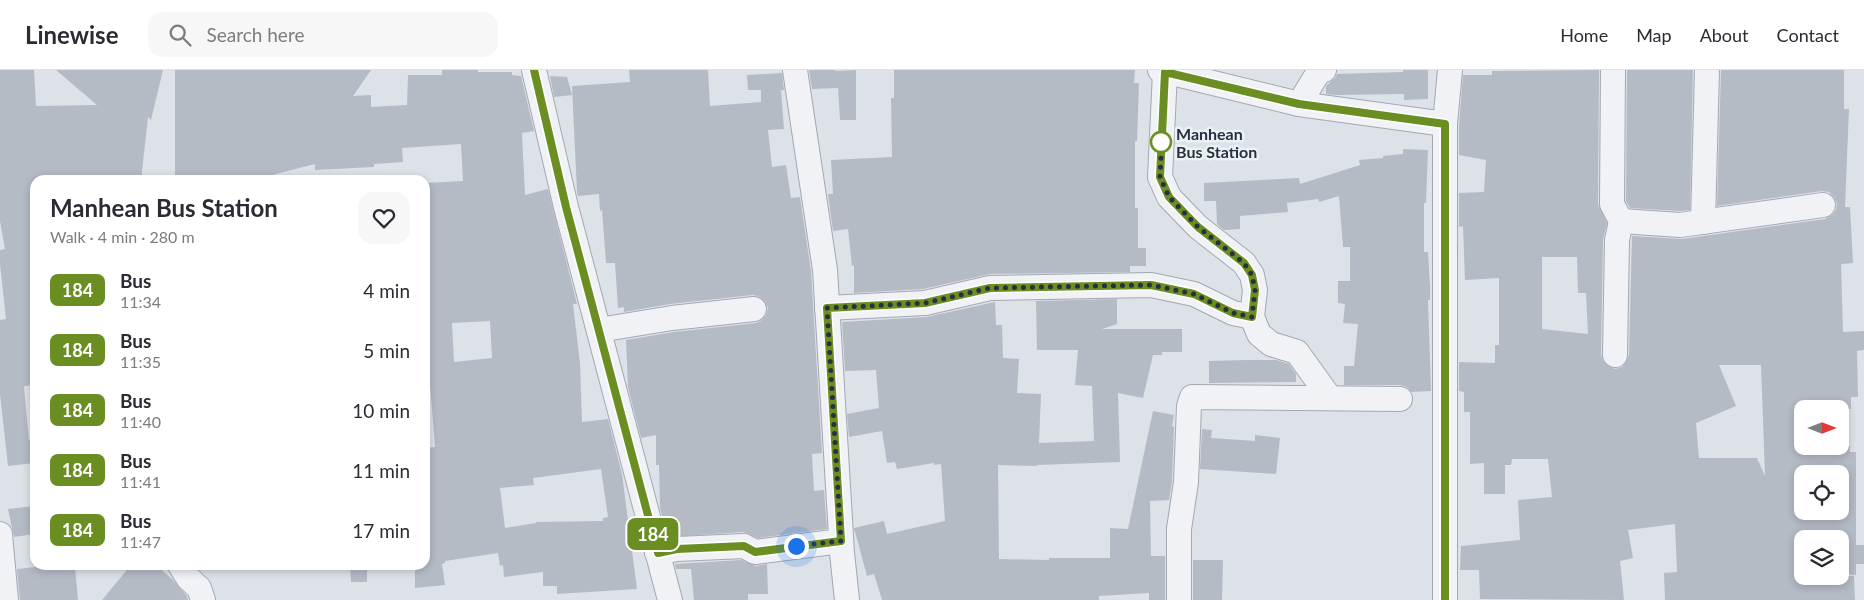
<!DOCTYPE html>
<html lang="en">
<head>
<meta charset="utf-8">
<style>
	body { margin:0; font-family:Lato,sans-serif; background:#f7f7f7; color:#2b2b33; height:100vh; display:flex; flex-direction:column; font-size:19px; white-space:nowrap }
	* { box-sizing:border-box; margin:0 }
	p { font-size:16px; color:#7c7c81 }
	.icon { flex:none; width:28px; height:28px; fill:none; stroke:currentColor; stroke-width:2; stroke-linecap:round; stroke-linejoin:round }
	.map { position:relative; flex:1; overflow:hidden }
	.sheet { position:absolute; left:30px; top:105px; width:400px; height:395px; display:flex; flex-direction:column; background:#fff; border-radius:15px; box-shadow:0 2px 8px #0003 }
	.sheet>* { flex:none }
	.badge { padding:0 10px; border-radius:8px; font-size:18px; line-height:32px }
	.needle { width:32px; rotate:90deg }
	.buttons { position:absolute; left:1794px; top:330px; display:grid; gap:10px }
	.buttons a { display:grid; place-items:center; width:55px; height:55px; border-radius:10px; background:#fff; box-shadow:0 2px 8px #0003; font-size:25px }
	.you { position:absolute; width:25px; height:25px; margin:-12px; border:4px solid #fff; border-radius:50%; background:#1a73e8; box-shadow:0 0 0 8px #1a73e833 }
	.map>.badge { position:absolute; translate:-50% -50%; box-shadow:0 0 0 2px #fff }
	.round { display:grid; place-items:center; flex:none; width:52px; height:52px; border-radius:15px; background:#f7f7f7 }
	.head { display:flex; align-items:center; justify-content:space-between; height:85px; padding:0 20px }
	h1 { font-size:24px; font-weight:700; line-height:38px }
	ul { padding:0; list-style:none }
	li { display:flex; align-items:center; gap:15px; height:60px; padding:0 20px }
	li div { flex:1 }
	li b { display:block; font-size:19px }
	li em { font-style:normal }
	li .badge { min-width:55px; font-weight:700; text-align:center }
	header { display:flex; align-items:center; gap:30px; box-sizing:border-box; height:70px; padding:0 25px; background:#fff; border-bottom:1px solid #e1e1e2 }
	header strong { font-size:24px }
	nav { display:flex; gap:28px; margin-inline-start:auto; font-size:18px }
	.search { width:350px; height:45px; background:#f7f7f7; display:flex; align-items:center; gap:12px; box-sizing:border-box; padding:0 18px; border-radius:15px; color:#7c7c81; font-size:19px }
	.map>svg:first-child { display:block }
</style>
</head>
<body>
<header>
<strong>Linewise</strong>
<div class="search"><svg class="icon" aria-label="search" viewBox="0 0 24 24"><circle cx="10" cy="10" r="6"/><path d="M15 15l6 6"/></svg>Search here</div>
<nav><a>Home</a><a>Map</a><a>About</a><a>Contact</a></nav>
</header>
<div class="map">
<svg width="1864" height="530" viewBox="0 0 1864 530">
	<rect width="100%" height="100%" fill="#dde2e8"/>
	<g fill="#b4bbc5" fill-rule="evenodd">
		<path d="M0,0H34L36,36L97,35L56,0H163L151,50L148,47L141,110H35V315L25,316L24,317L29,370L35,368V393L8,396L0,324V250L6,249L0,194V180L5,179L0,151Z"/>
		<path d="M175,0H371L353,26L371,25V37L407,35L408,5H442V0H478V2H512V5L521,6L534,61L522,63L525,125L548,119L577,234H573L580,293L582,352L608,349L622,404L637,519L557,524V516H543V502L504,507L503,495L500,496L498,483L445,491V493L442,494L445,515L415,518V495H425V378L435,377L428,289L425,290V113L463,111L461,74L402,78L403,92L374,94V97L315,100V94L260,108L175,110ZM490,251L492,288L454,292L452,253ZM601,399L608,447L603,448V451L536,452V453L505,458L500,418L534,415L533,408Z"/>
		<path d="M629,0H708L710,36L761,32V20H748L747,5L782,3L784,20H781L784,59L768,60L772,97L786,95L791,128L800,127L811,201L822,383L812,384L814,421L824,420L827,459L758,468L743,462L668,467L660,438L659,395H656V365L641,368L628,317L626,270L674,262L756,253L762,250L766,245L768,238L765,231L760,227L753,225L670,234L624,242V237L618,238L615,193H606L602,140L600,141L599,124L578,126L577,122L572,16L630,12Z"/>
		<path d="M809,0H835V1L856,0V50H840L838,18L812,19Z"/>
		<path d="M894,0H1135L1134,13H1139L1137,71H1135V138H1138V178H1146V196H1130V202L990,204L923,219L854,223V195L852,196L848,159L833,161L828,124H833L831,90L892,87L891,28H894Z"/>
		<path d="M1403,0H1428V29L1404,30V24L1337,25L1326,24V16L1335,8L1337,4L1403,2Z"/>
		<path d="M1599,0L1598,134L1607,153L1603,170L1601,285L1603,291L1608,296L1615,299L1622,297L1626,292L1629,285L1632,166L1682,169L1825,149L1832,145L1836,140L1837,134L1834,127L1829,122L1822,121L1717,136L1721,0H1844V39H1849L1845,137H1850L1853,193L1841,194L1843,262L1864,261V280L1857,281L1858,327H1851V339H1802V376H1850V382H1856V475H1864V494H1856V505L1840,504V469H1800V506H1854L1855,530H1665L1664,503L1677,502L1675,454L1628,460L1633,488L1620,491L1624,530L1480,529L1479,500H1460L1461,476L1520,470L1518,430L1552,427L1548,389H1512L1511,395H1505V424H1484V393L1470,394V342H1464V322L1459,321V292L1495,293V275H1499V208L1465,210L1463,156L1459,157V123L1484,122L1486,90L1459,85V55L1463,5H1492V1ZM1542,187H1577L1578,223H1586L1588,264L1542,259ZM1719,295H1761L1765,406L1757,388H1699L1696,353L1736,336ZM1802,404H1840V441H1802Z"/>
		<path d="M1627,0H1693L1690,140L1680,141L1630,138L1626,131Z"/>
		<path d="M550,6L567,7L572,25L554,27Z"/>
		<path d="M1403,79L1428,80L1426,133H1424V182H1428L1430,216V230H1428L1431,321L1411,322L1407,317L1400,315H1344V296H1354L1358,254L1343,253L1345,234L1338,233V211H1350V177H1343L1339,126L1319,132L1318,129L1287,133L1288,142L1240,146V159L1224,160L1217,154L1216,131H1204V113L1299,108L1300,114L1360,95L1359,90L1383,88V86L1403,84Z"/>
		<path d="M1117,229V254L1102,259H1182V282H1162V285H1153L1143,328L1118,323L1120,392L1037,395V396L998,395L999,489L1049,490V488H1110V458L1128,459L1153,341L1174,345L1172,356L1174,357L1172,411L1169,430L1150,431L1151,486H1165V530H1149V523L1099,526V530H882L874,504L867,506L854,458L884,451L887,464L945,451L941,394L934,395V393L897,399L895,392L887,393L882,361L849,367L847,344L879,338L876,300L845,301L842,252L926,247L995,232L996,255H1002L1003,288L1019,289L1017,323L1041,324L1039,373L1094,371L1092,316L1075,315L1078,280H1037L1036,231Z"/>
		<path d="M1247,290H1276L1289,294L1296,304V312L1209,313V291Z"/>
		<path d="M1202,359L1212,360L1211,368L1255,371V365L1280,368L1276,404L1200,399Z"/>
		<path d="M34,436L35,464L14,467L8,439Z"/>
		<path d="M741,490L756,496L767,494L768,524H748V530H694L691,499H676L675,494Z"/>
		<path d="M1193,490H1223L1222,530H1193Z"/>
		<path d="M131,495H156L173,510L187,526L188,530H102Z"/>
		<path d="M350,495H367V512H351Z"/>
		<path d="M44,496L45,500L75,497L78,530H20L17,499Z"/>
	</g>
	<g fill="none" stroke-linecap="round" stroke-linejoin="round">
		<g stroke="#a2a9b2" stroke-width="26">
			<g id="street">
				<path d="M534,0L566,137L670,530"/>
				<path d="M795,0L825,200L842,483L847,530"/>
				<path d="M1160,0L1299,34L1445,54"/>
				<path d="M1613,0L1612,134L1621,151L1680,155L1823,135"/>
				<path d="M1165,2L1160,107L1169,127L1198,157L1244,193L1252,205L1255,220L1252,247L1259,264L1271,274L1297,282L1330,328"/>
				<path d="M1299,34L1318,3L1324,0"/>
				<path d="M1703,152L1707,0"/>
				<path d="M827,238L925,233L990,218L1151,215L1194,224L1233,243L1252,247"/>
				<path d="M599,260L672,248L754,239"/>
				<path d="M1615,285L1617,170L1621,151"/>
				<path d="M0,464L6,530"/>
				<path d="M657,483L677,479L744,476L755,482L841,471"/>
				<path d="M180,495L188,508L199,518L203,530"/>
				<path d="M1179,530V459L1186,412L1189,336L1192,327L1400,329"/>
				<path d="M1445,530V54L1450,0"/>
			</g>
		</g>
		<use href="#street" stroke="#f0f2f6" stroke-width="24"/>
	</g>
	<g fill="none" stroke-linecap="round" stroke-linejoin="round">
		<g stroke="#fff" stroke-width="11">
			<path id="line" d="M534,0L566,137L658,483L677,479L744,476L755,482L841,471L827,238L925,233L990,218L1151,215L1194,224L1233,243L1252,247L1255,220L1252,205L1244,193L1198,157L1169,127L1160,107L1165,2L1299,34L1445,54V530"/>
		</g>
		<use href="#line" stroke="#6b8e23" stroke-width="8"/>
		<path stroke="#26303f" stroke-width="5" stroke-dasharray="0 9" d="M796,476L841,471L827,238L925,233L990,218L1151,215L1194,224L1233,243L1252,247L1255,220L1252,205L1244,193L1198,157L1169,127L1160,107L1162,68L1161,72"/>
	</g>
	<circle fill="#fff" stroke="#6b8e23" stroke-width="2.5" cx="1161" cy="72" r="10"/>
	<g text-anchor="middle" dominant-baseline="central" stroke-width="5" stroke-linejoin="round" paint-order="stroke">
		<g font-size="16" font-weight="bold" fill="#26303f" stroke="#ecf1f5" text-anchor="start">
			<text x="1176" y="63">Manhean<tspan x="1176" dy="18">Bus Station</tspan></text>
		</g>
	</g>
</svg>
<div class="buttons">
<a><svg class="needle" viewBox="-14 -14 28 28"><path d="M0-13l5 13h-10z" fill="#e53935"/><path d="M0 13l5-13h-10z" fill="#7c7c81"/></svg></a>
<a><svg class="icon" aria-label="locate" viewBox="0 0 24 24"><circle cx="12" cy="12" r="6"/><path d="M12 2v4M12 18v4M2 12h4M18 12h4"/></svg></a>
<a><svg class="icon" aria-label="layers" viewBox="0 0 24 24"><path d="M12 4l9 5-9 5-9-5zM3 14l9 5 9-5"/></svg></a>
</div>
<div class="you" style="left:796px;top:476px"></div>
<b class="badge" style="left:653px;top:464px;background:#6b8e23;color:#fff">184</b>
<section class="sheet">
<div class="head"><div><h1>Manhean Bus Station</h1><p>Walk · 4 min · 280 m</p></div><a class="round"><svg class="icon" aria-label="heart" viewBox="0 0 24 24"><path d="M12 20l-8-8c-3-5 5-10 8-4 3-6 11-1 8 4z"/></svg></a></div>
<ul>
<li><span class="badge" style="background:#6b8e23;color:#fff">184</span><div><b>Bus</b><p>11:34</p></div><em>4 min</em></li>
<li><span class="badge" style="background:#6b8e23;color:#fff">184</span><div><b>Bus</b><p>11:35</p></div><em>5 min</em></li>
<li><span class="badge" style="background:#6b8e23;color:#fff">184</span><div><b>Bus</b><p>11:40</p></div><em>10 min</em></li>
<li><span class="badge" style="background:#6b8e23;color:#fff">184</span><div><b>Bus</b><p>11:41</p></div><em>11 min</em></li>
<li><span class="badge" style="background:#6b8e23;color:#fff">184</span><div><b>Bus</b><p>11:47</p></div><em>17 min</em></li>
</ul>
</section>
</div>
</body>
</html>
